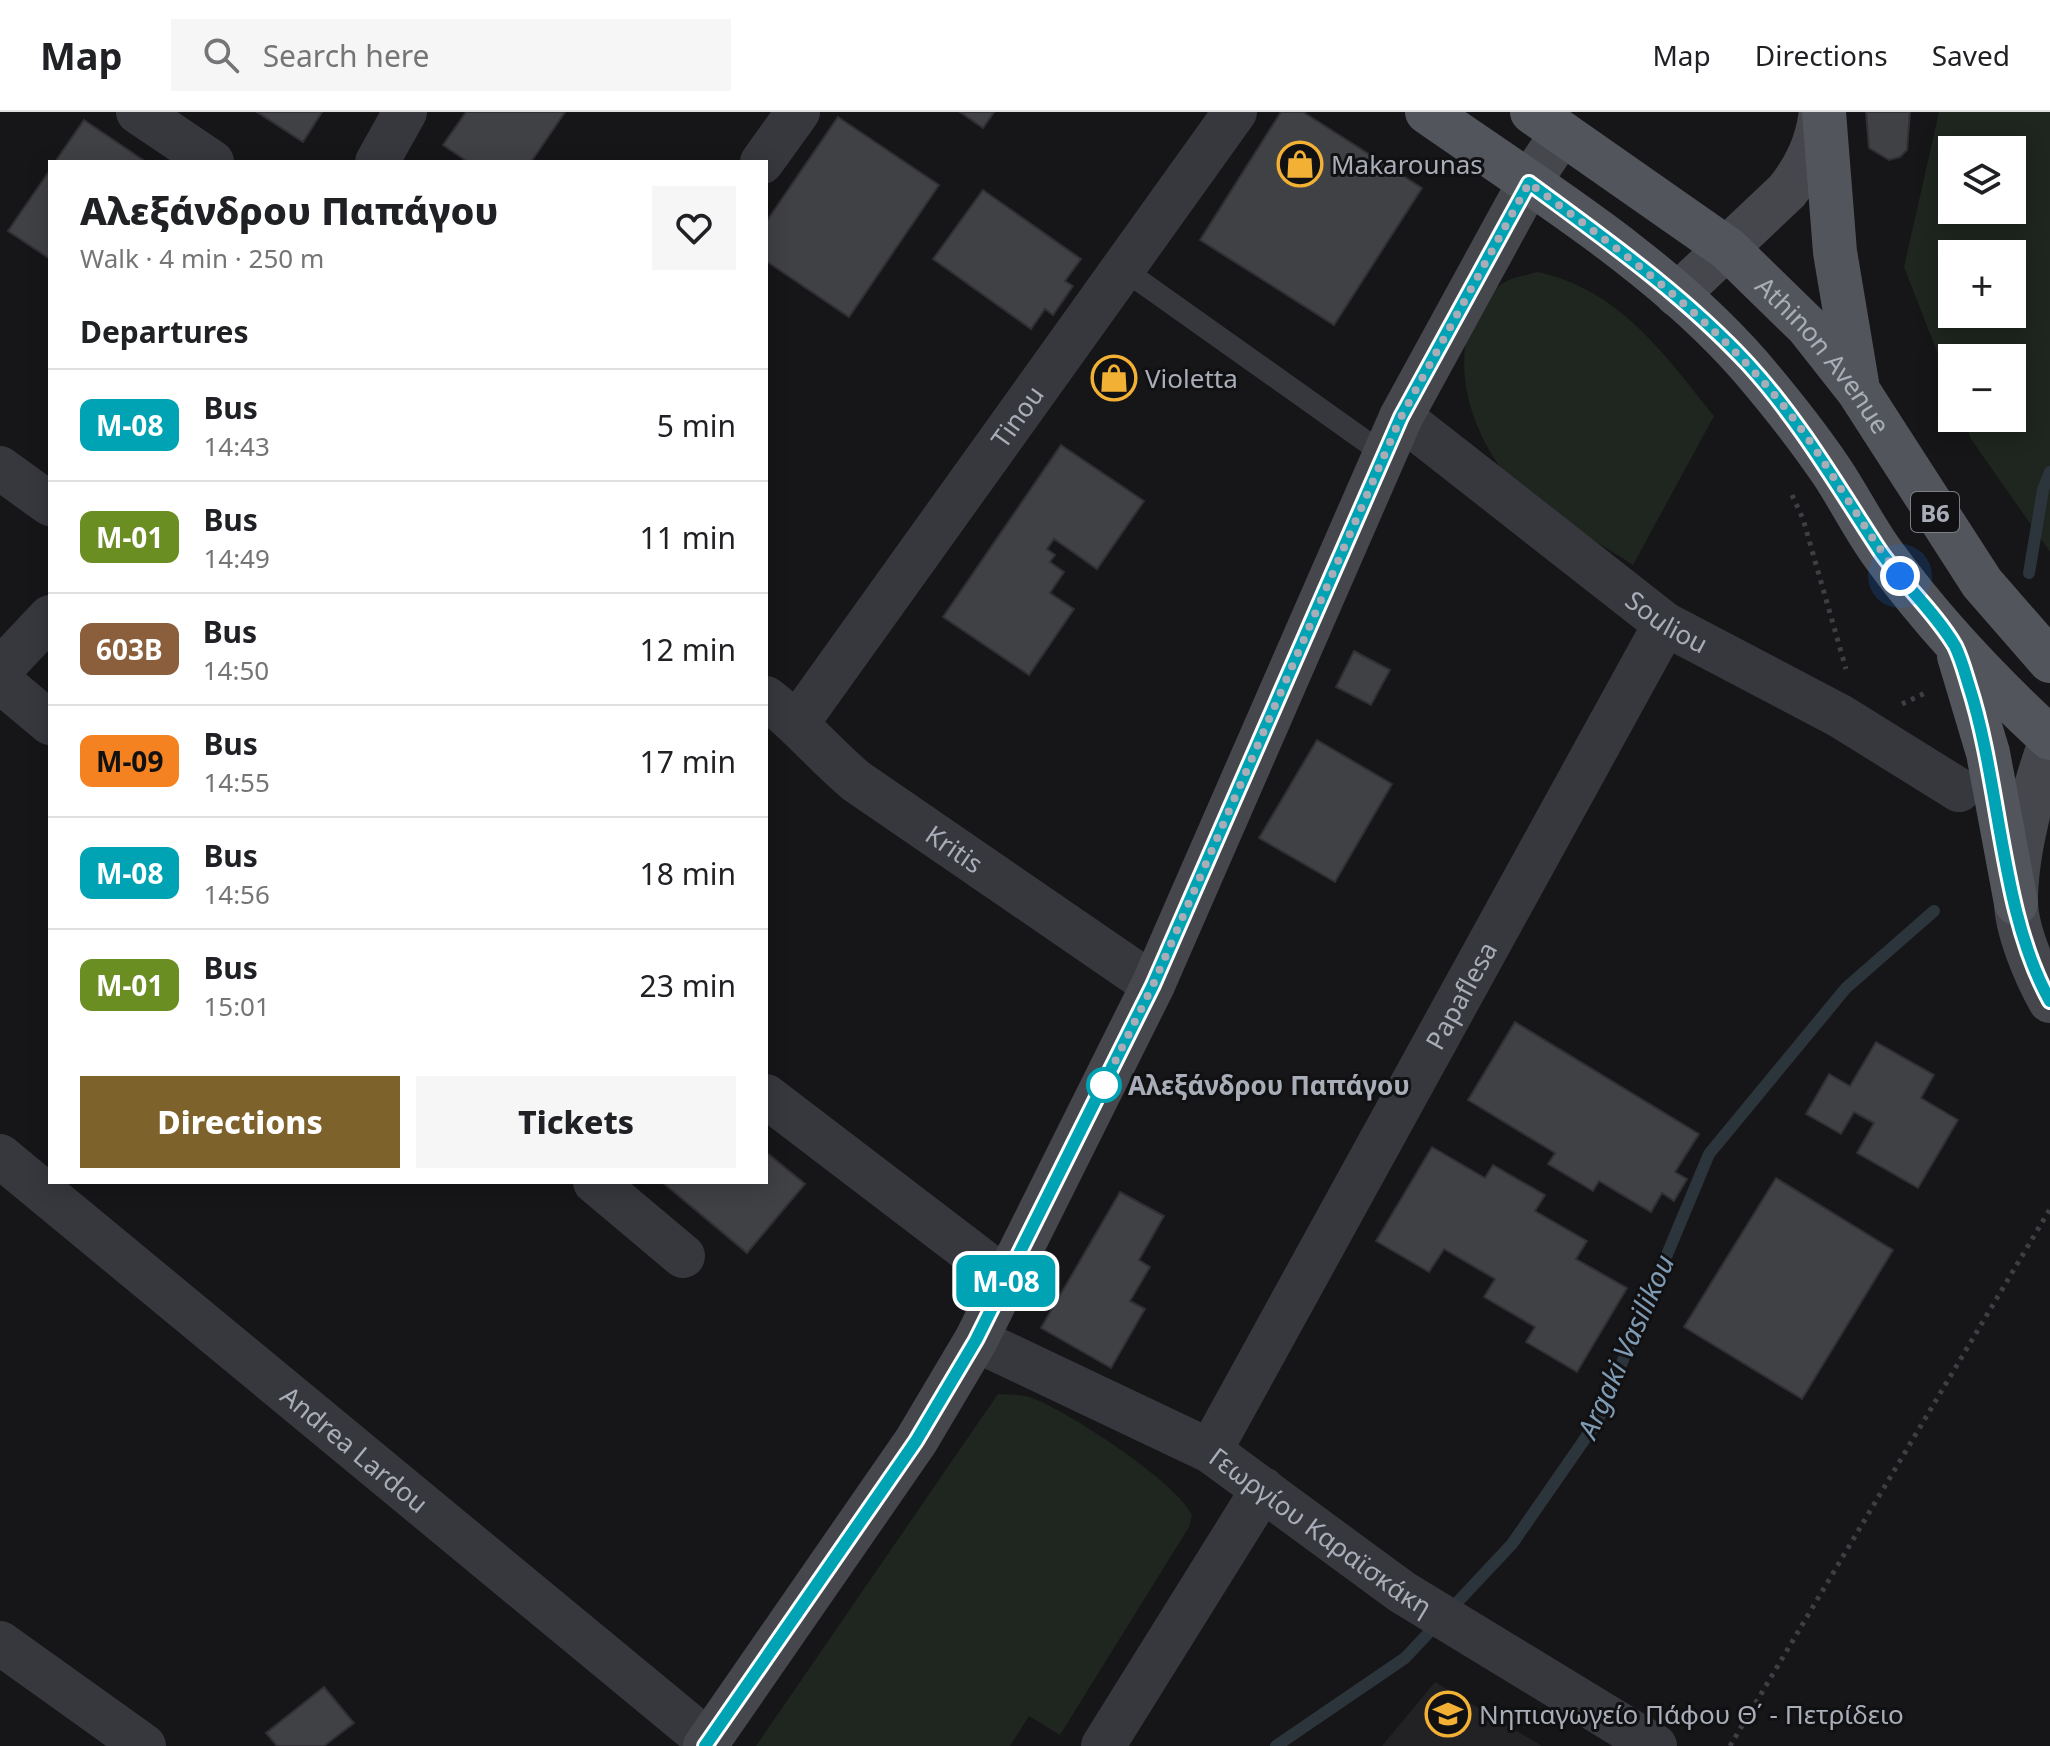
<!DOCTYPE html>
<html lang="en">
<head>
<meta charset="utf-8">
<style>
	body { margin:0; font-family:"Noto Sans",sans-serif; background:#f6f6f6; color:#202124; height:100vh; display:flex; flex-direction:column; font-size:30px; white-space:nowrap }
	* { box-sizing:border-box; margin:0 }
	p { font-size:26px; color:#757577 }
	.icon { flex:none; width:44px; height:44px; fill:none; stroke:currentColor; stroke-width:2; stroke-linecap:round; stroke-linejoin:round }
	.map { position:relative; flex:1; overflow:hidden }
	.drawer { position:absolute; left:48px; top:48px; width:720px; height:1024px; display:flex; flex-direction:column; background:#fff; border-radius:0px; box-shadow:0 4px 20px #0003 }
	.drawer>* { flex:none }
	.badge { padding:0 16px; border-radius:12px; font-size:28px; line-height:52px }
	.fabs { position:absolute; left:1938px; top:24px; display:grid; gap:16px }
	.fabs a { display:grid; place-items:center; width:88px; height:88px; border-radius:0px; background:#fff; box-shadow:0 4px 20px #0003; font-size:40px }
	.you { position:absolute; width:40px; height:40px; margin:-20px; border:6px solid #fff; border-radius:50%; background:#1a73e8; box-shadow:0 0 0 12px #1a73e833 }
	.map>.badge { position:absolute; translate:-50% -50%; box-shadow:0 0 0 4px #fff }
	h2 { padding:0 32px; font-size:30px; line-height:72px }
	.round { display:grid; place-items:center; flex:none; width:84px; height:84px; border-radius:0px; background:#f6f6f6 }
	.overview { display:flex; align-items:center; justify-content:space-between; height:136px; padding:0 32px }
	h1 { font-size:38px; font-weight:800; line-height:60px }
	.action { display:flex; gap:16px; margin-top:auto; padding:16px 32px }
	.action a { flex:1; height:92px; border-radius:0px; background:#7e622b; color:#fff; font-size:32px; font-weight:800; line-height:92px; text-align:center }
	.action a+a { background:#f6f6f6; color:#202124 }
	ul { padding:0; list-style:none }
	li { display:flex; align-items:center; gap:24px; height:112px; padding:0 32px; border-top:2px solid #e0e0e0 }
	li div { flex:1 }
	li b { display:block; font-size:30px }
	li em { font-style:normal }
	li .badge { min-width:88px; font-weight:700; text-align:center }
	header { display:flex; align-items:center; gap:48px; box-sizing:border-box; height:112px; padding:0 40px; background:#fff; border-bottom:2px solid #e0e0e0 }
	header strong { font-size:38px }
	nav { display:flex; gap:44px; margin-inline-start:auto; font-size:28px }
	.search { width:560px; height:72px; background:#f6f6f6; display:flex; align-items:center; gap:20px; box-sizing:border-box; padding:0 28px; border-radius:0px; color:#757577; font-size:30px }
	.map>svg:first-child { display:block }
</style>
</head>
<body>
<header>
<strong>Map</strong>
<div class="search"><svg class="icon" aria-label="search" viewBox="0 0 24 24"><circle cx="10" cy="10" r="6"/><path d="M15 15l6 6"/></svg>Search here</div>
<nav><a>Map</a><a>Directions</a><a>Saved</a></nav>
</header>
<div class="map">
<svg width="2050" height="1634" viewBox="0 0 2050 1634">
	<rect width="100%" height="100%" fill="#161618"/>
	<path fill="#222225" d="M1435,1570L1542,1634H1382Z"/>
	<g fill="#1e261f" fill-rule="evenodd">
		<path d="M1939,0H2050V440L1971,327L1963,306H2012V246H1952V278L1904,155ZM1952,38H2012V98H1952ZM1952,142H2012V202H1952Z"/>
		<path d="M1538,160C1620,178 1664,242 1714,304L1633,453C1597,429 1533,395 1507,364C1464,311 1439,219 1503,171C1512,165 1528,163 1538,160Z"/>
		<path d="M998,1282C1010,1283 1025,1282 1035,1287C1073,1303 1174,1368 1192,1403L1189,1415L1060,1623L1029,1604L1010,1634H756Z"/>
	</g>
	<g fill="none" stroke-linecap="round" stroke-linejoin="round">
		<g stroke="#2c353c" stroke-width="12">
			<path d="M2029,461L2043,378L2050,360"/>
			<path d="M1276,1634L1405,1546L1512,1432L1598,1308L1709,1042L1846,876L1934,799"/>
		</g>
	</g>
	<g fill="#404145" stroke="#303034" stroke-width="2">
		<path d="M257,0H322L303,30Z"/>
		<path d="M466,0H565L531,50H468L443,33Z"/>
		<path d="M960,0H994L983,16Z"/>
		<path d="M1281,0H1303L1422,76L1334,213L1200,128Z"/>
		<path d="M1866,0H1910L1907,38L1900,45L1889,48L1869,36Z"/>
		<path d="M838,5L939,73L849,205L766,149V110Z"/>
		<path d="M84,8L146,50H55Z"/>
		<path d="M50,58V147L8,119Z"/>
		<path d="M983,78L1081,147L1065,169L1073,174L1053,203L1045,197L1031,217L933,147Z"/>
		<path d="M1061,333L1144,389L1097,457L1054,427L1047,437L1055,443L1050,450L1064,460L1050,481L1074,497L1029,563L943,505Z"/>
		<path d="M1354,539L1390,558L1371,593L1336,575Z"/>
		<path d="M1317,628L1392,672L1335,770L1259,726Z"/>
		<path d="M1515,910L1699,1022L1675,1060L1687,1067L1674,1089L1662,1081L1651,1100L1599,1069L1593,1079L1548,1052L1555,1041L1468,988Z"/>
		<path d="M1876,930L1934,963L1921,986L1958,1008L1918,1076L1857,1041L1874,1011L1854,1000L1841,1022L1806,1002L1829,962L1850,974Z"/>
		<path d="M1432,1035L1485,1066L1493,1053L1545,1083L1535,1099L1587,1129L1576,1147L1627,1176L1577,1260L1526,1230L1535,1215L1484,1185L1495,1167L1444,1137L1429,1160L1376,1129Z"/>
		<path d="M766,1040L805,1072L747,1141L662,1070H766Z"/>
		<path d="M1776,1066L1893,1138L1802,1287L1684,1215Z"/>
		<path d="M1120,1080L1164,1104L1139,1148L1150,1155L1130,1189L1145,1197L1111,1256L1041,1216Z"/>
		<path d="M324,1575L354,1611L324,1634H277L266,1621Z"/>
	</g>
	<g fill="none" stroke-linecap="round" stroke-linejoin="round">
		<g stroke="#3d3f44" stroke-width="5" stroke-dasharray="4 6" stroke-linecap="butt">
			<path d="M1792,383L1803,407L1846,557"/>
			<path d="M1902,592L1925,581"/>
			<path d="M1730,1634L2050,1097"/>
		</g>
		<path stroke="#37383d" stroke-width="22" d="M1123,157L1385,343"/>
		<g stroke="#37383d" stroke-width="44">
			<path d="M138,0L212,50"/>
			<path d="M377,50L405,0"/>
			<path d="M762,50L798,0"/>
			<path id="s1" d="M1401,305L1665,512L1840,604L1959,678"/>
			<path d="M0,356L50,392"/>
			<path d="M0,558L50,505"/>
			<path d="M0,569L50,611"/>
			<path id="s2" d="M766,586C799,611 824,642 856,669L1153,873"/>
			<path id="s3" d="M798,610L1235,0"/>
			<path d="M766,984L1007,1168"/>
			<path id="s4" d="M0,1044L708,1629"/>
			<path d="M595,1070L683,1144"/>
			<path id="s5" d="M976,1228L1210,1339L1402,1480L1655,1634"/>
			<path id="s6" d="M1210,1339L1665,512"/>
			<path d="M0,1531L144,1634"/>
			<path d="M1103,1634L1263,1377"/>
		</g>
		<g stroke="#45474d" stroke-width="44">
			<path d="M1677,183L1787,79C1806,55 1817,31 1821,0"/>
			<path d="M2050,631C2033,678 2016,740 2016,789C2016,818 2036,864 2050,889"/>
			<path d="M705,1634L916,1329L976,1228L1153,873L1401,305L1529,71L1562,21"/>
		</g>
		<g stroke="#53555c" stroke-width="44">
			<path d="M1427,0C1537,77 1661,152 1750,254C1779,288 1807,323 1832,360C1850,387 1864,416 1883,442C1933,511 1988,569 2050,626"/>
			<path id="s7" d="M1532,0L1728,137L1807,214L1859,280L1982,471L2050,549"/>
			<path d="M1824,0L1835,140L1857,271"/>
			<path d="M1959,544L1988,641L2016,791"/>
		</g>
	</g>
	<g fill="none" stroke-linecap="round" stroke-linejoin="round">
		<g stroke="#fff" stroke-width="18">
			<path id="line" d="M705,1634L916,1329L976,1228L1153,873L1401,305L1529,71C1606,128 1683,182 1748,252C1800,309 1838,375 1880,439C1903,472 1935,500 1955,534C1961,546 1965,561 1969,574C2001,673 2000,800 2050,889"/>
		</g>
		<use href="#line" stroke="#00a3b4" stroke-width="12"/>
		<path stroke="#a8adb8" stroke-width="8" stroke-dasharray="0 14.4" d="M1104,973L1100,980L1153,873L1401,305L1529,71C1624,141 1717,209 1790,302C1830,354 1860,413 1900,464"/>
	</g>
	<defs>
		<g id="shop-ring" transform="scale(2.3)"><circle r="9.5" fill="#111113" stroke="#f2b134" stroke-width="1.5"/><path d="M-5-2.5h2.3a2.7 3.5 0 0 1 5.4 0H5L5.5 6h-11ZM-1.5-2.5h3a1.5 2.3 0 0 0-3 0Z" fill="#f2b134"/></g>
		<g id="school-ring" transform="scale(2.3)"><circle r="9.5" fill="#111113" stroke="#f2b134" stroke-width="1.5"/><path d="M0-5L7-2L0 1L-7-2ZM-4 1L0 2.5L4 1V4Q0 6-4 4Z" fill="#f2b134"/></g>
	</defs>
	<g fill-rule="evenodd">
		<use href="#shop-ring" x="1300" y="52"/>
		<use href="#shop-ring" x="1114" y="266"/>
		<use href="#school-ring" x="1448" y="1602"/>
	</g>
	<circle fill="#fff" stroke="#00a3b4" stroke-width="4" cx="1104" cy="973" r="16"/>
	<g text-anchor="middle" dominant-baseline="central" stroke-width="6" stroke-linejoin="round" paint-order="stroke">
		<rect fill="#111113" stroke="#7b7e86" stroke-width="2" x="1911" y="380" width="48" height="40" rx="6"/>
		<g font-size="24" font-weight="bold" fill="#a8adb8">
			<text x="1935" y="400">B6</text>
		</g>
		<g font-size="26" fill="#a8adb8" stroke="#111113" text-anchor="start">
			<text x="1331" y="52">Makarounas</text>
			<text x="1145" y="266">Violetta</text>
			<text x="1479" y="1602">Νηπιαγωγείο Πάφου Θ΄ - Πετρίδειο</text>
		</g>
		<g font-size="26" fill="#a8adb8" stroke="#111113">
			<text stroke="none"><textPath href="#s7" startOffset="382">Athinon Avenue</textPath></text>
			<text stroke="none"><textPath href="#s3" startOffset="376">Tinou</textPath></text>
			<text stroke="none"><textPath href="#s1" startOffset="336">Souliou</textPath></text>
			<text stroke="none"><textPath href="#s2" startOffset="242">Kritis</textPath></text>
			<text stroke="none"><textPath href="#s6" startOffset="520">Papaflesa</textPath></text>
			<text stroke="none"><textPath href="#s4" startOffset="460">Andrea Lardou</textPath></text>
			<text stroke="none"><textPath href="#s5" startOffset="396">Γεωργίου Καραϊσκάκη</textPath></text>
		</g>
		<g font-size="26" font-weight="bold" fill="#a8adb8" stroke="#111113" text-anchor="start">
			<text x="1128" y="973">Αλεξάνδρου Παπάγου</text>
		</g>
		<g font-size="28" font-style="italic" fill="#7f9bb3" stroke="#111113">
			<text transform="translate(1625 1234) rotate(-66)">Argaki Vasilikou</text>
		</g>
	</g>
</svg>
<div class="fabs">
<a><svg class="icon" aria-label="layers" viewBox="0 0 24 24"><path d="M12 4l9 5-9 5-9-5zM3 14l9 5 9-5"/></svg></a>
<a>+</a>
<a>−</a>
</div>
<div class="you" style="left:1900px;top:464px"></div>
<b class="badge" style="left:1006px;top:1169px;background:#00a3b4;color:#fff">M-08</b>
<section class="drawer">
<div class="overview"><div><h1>Αλεξάνδρου Παπάγου</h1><p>Walk · 4 min · 250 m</p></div><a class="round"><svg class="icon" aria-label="heart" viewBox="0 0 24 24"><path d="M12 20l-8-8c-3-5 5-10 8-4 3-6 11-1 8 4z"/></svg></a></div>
<h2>Departures</h2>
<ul>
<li><span class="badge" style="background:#00a3b4;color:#fff">M-08</span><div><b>Bus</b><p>14:43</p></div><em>5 min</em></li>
<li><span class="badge" style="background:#6b8e23;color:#fff">M-01</span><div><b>Bus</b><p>14:49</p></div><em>11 min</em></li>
<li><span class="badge" style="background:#8b5e3c;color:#fff">603B</span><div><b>Bus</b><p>14:50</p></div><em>12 min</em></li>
<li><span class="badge" style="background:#f58220;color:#111">M-09</span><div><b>Bus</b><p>14:55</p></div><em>17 min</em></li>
<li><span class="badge" style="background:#00a3b4;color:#fff">M-08</span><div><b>Bus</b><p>14:56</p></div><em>18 min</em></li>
<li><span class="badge" style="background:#6b8e23;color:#fff">M-01</span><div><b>Bus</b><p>15:01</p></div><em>23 min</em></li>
</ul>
<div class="action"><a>Directions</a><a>Tickets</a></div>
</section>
</div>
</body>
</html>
